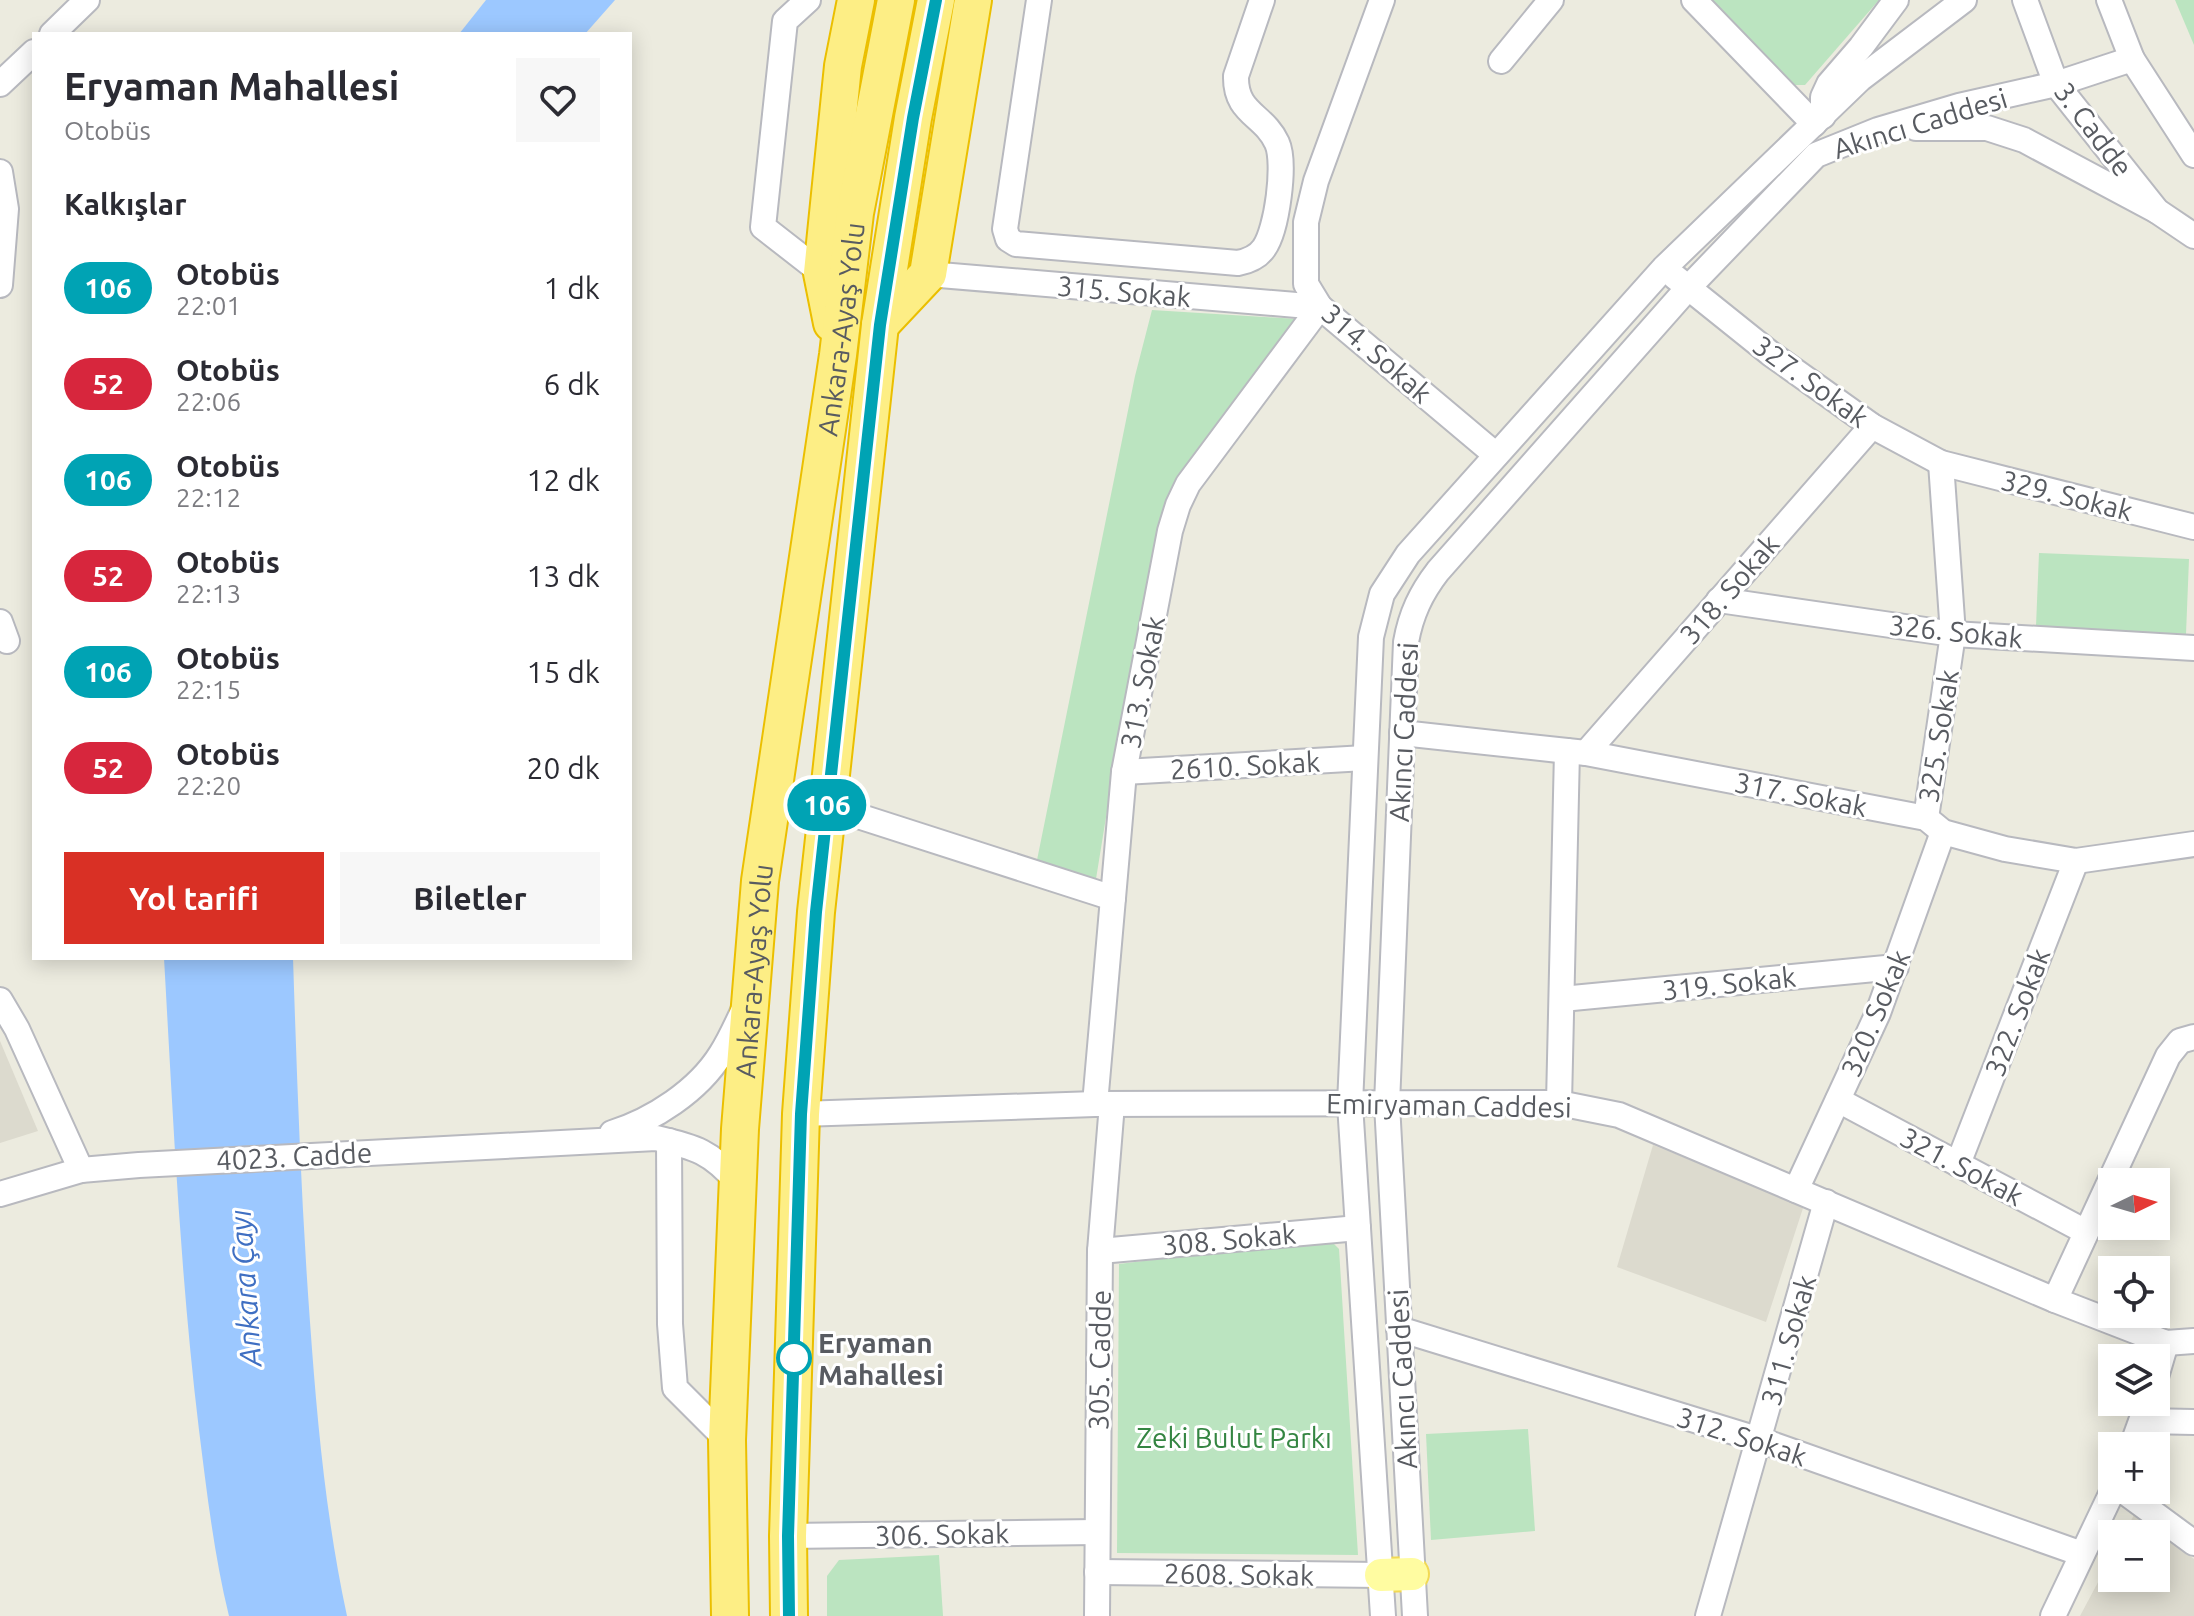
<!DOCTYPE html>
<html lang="tr">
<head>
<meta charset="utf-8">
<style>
	body { margin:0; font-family:Ubuntu,sans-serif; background:#f7f7f7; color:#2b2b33; height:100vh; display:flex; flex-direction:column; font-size:30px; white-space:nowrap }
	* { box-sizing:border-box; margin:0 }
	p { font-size:26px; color:#7c7c81 }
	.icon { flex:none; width:44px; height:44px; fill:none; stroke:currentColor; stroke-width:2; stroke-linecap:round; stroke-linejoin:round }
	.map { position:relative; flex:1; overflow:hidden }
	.drawer { position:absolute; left:32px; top:32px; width:600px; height:928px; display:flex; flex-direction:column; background:#fff; border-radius:0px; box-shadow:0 4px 20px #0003 }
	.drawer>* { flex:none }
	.badge { padding:0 16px; border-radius:26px; font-size:28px; line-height:52px }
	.needle { width:52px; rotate:85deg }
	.controls { position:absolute; left:2098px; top:1168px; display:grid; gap:16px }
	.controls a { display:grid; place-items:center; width:72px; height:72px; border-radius:0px; background:#fff; box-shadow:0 4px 20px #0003; font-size:40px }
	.map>.badge { position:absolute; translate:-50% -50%; box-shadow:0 0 0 4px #fff }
	h2 { padding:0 32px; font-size:30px; line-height:72px }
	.round { display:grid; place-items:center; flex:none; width:84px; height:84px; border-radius:0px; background:#f7f7f7 }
	.overview { display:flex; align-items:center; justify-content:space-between; height:136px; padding:0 32px }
	h1 { font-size:38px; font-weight:700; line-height:60px }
	.cta { display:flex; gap:16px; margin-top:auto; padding:16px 32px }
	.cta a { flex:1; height:92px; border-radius:0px; background:#d93025; color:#fff; font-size:32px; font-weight:700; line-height:92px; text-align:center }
	.cta a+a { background:#f7f7f7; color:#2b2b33 }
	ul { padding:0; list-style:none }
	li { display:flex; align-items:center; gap:24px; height:96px; padding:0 32px }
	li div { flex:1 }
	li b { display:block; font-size:30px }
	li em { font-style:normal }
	li .badge { min-width:88px; font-weight:700; text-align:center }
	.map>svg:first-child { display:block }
</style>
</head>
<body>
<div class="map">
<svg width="2194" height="1616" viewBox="0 0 2194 1616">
	<rect width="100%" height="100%" fill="#ecebdf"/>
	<g fill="#dcdace">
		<path d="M0,1041L38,1131L0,1143Z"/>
		<path d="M1653,1145L1804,1205L1766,1322L1617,1267Z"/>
		<path d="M2134,1515L2194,1559V1616H2080L2112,1556V1578H2156V1534H2124Z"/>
	</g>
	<g fill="#bbe4c0">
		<path d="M1708,0H1879L1805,85H1792Z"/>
		<path d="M2175,0H2194V45Z"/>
		<path d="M1152,310L1297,319L1271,361L1180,475L1153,553L1130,669L1096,879L1036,865L1135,376Z"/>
		<path d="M2039,553L2189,559L2186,634L2036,626Z"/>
		<path d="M1328,1238L1339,1249L1358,1555L1117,1553L1119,1264Z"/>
		<path d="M1528,1429L1535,1531L1431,1540L1426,1434Z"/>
		<path d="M939,1555L943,1616H827V1576L839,1560Z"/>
	</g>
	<g fill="#9cc8ff">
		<path d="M486,0H615L585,34H459Z"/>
		<path d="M164,958H293C297,1079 301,1200 310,1322C317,1420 326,1519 347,1616H229C214,1555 207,1493 199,1430C180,1273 173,1116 164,958Z"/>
	</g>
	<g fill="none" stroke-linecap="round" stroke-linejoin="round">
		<g stroke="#b8b9bf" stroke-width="28">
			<g id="minor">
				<path d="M808,0L785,21L763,227L822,273"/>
				<path d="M1039,0L1005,229L1008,239L1016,244L1238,263C1248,261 1258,257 1264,248C1277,230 1286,163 1277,143C1264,114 1235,114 1236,76L1262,0"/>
				<path d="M1382,0L1316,181L1306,222V284L1320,307L1496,455"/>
				<path d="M1694,0L1814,124"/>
				<path d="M2025,0L2056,84L2157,211L2194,236"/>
				<path d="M2109,0L2132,59L2194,155"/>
				<path d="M52,34L87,0"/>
				<path d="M1501,61L1551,0"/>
				<path d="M0,84L34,52"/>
				<path d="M1823,116V97L1829,84L1861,47L1896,0"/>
				<path d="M1916,128H1987L2024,140L2157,211"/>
				<path d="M0,172L6,209L0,285"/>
				<path d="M928,274L1320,307"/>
				<path d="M1675,277L1771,354L1872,426L1941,463L2194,527"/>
				<path d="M1719,600L1953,634L2194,648"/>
				<path d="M0,622L7,641"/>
				<path d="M1402,733L1586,753L1926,818L1943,832L2005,849L2076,861L2194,844"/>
				<path d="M1586,753L1872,426"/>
				<path d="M1124,772L1365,758"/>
				<path d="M827,806L1113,898"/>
				<path d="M1926,818L1953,634L1941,463"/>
				<path d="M1562,999L1896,967"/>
				<path d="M0,1000L17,1029L81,1170"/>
				<path d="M1838,1100L2086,1232"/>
				<path d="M1559,1103L1567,751"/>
				<path d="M1095,1104L1124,772L1170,531L1178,505L1188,484L1320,307"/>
				<path d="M801,1114L1095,1104L1559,1103L1619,1115L2055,1300L2166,1343L2194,1341"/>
				<path d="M612,1133C653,1120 698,1091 721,1054C730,1040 737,1024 744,1009"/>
				<path d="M669,1141L670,1324L675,1388L727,1440"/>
				<path d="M1958,1164L2076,861"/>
				<path d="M1796,1190L1878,1013L1943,832"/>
				<path d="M0,1194L81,1170L139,1165L656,1138C695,1147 712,1152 738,1183"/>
				<path d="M1100,1251L1358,1228"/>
				<path d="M2055,1300L2168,1056L2180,1041L2194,1037"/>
				<path d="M1399,1329L1760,1440L2082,1554"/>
				<path d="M2156,1377L2166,1343"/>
				<path d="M2143,1421L2194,1422"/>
				<path d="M2132,1446L2148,1402"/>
				<path d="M2122,1490L2194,1543"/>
				<path d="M788,1536L1097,1532"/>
				<path d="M1097,1572L1381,1575"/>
				<path d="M1097,1616L1100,1251L1112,1104"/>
				<path d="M1383,1616L1350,1104L1371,637L1382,594L1408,554L1664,268L1860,79L1964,0"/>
				<path d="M1415,1616L1387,1104L1406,642C1411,614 1421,593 1438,571L1688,288L1816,155L1878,130L1959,106L2056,84L2132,59"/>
				<path d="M1708,1616L1826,1202"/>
				<path d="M2053,1616L2113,1490"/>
			</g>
		</g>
		<g stroke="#f2d953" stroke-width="36">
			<path id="major" d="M1381,1575L1412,1574"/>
		</g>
		<g stroke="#ebbf00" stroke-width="40">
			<g id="highway">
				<path d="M832,323L822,273L843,66L856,0"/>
				<path d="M880,325L928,274L973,0"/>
				<path id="s1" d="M730,1616L727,1440L740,1129L760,881L838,355L855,213L896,0"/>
				<path d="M789,1616L788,1536L801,1114L816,912L880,325L913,118L936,0"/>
			</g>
		</g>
		<use href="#minor" stroke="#fff" stroke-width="24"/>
		<use href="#major" stroke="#fffca1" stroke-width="32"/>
		<use href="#highway" stroke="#fdee85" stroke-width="36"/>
	</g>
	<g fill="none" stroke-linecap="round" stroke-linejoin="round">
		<g stroke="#fff" stroke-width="18">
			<path id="line" d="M789,1616L788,1536L801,1114L816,912L880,325L913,118L936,0"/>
		</g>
		<use href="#line" stroke="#00a3b4" stroke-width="12"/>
	</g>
	<circle fill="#fff" stroke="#00a3b4" stroke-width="4" cx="794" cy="1358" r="16"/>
	<g text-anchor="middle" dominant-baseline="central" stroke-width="6" stroke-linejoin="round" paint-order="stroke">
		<g font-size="28" fill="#585b61" stroke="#fff">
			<text transform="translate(1920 123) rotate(-17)">Akıncı Caddesi</text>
			<text transform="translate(2094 129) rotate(53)">3. Cadde</text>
			<text transform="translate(1124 291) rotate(5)">315. Sokak</text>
			<text stroke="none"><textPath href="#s1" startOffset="1294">Ankara-Ayaş Yolu</textPath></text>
			<text transform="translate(1377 353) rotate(41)">314. Sokak</text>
			<text transform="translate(1811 381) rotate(36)">327. Sokak</text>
			<text transform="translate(2067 495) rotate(14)">329. Sokak</text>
			<text transform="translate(1729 589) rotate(-49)">318. Sokak</text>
			<text transform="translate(1956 631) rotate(6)">326. Sokak</text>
			<text transform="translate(1142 682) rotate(-79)">313. Sokak</text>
			<text transform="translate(1403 732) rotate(-87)">Akıncı Caddesi</text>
			<text transform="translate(1938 736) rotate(-81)">325. Sokak</text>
			<text transform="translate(1245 765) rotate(-3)">2610. Sokak</text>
			<text transform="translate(1801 794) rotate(11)">317. Sokak</text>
			<text stroke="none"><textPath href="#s1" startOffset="646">Ankara-Ayaş Yolu</textPath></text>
			<text transform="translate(1729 983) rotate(-6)">319. Sokak</text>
			<text transform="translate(2017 1012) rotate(-69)">322. Sokak</text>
			<text transform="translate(1875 1013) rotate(-67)">320. Sokak</text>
			<text transform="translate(1449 1105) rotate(1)">Emiryaman Caddesi</text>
			<text transform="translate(294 1156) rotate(-3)">4023. Cadde</text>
			<text transform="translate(1962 1166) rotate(28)">321. Sokak</text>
			<text transform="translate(1229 1239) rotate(-5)">308. Sokak</text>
			<text transform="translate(1788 1340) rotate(-74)">311. Sokak</text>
			<text transform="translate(1099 1360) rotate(-89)">305. Cadde</text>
			<text transform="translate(1402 1379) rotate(-93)">Akıncı Caddesi</text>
			<text transform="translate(1742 1436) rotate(18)">312. Sokak</text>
			<text transform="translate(942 1534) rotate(-1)">306. Sokak</text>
			<text transform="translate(1239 1574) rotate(1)">2608. Sokak</text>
		</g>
		<g font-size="28" font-weight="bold" fill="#585b61" stroke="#fff" text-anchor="start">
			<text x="818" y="1342">Eryaman<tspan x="818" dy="32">Mahallesi</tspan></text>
		</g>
		<g font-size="28" fill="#348542" stroke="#fff">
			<text x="1234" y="1437">Zeki Bulut Parkı</text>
		</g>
		<g font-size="30" font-style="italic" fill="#3f6fc2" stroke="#fff">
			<text transform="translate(245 1288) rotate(-94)">Ankara Çayı</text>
		</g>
	</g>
</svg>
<div class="controls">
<a><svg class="needle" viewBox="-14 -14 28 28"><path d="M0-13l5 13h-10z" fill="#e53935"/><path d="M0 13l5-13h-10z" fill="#7c7c81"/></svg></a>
<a><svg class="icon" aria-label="locate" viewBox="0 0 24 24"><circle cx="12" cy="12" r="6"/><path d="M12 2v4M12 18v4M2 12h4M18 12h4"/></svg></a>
<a><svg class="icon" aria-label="layers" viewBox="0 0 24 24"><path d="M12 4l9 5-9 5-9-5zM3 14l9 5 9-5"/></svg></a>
<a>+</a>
<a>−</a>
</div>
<b class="badge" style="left:827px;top:805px;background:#00a3b4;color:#fff">106</b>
<section class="drawer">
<div class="overview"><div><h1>Eryaman Mahallesi</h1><p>Otobüs</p></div><a class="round"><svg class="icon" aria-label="heart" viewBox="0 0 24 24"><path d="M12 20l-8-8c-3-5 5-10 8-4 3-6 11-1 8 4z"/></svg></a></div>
<h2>Kalkışlar</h2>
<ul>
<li><span class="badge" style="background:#00a3b4;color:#fff">106</span><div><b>Otobüs</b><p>22:01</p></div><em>1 dk</em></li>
<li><span class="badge" style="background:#d7263d;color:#fff">52</span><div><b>Otobüs</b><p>22:06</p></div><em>6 dk</em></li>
<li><span class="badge" style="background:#00a3b4;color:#fff">106</span><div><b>Otobüs</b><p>22:12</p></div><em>12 dk</em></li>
<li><span class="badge" style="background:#d7263d;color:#fff">52</span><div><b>Otobüs</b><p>22:13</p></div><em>13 dk</em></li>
<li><span class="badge" style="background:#00a3b4;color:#fff">106</span><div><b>Otobüs</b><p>22:15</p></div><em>15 dk</em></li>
<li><span class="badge" style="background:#d7263d;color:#fff">52</span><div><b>Otobüs</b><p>22:20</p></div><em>20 dk</em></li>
</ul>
<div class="cta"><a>Yol tarifi</a><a>Biletler</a></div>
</section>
</div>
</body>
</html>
